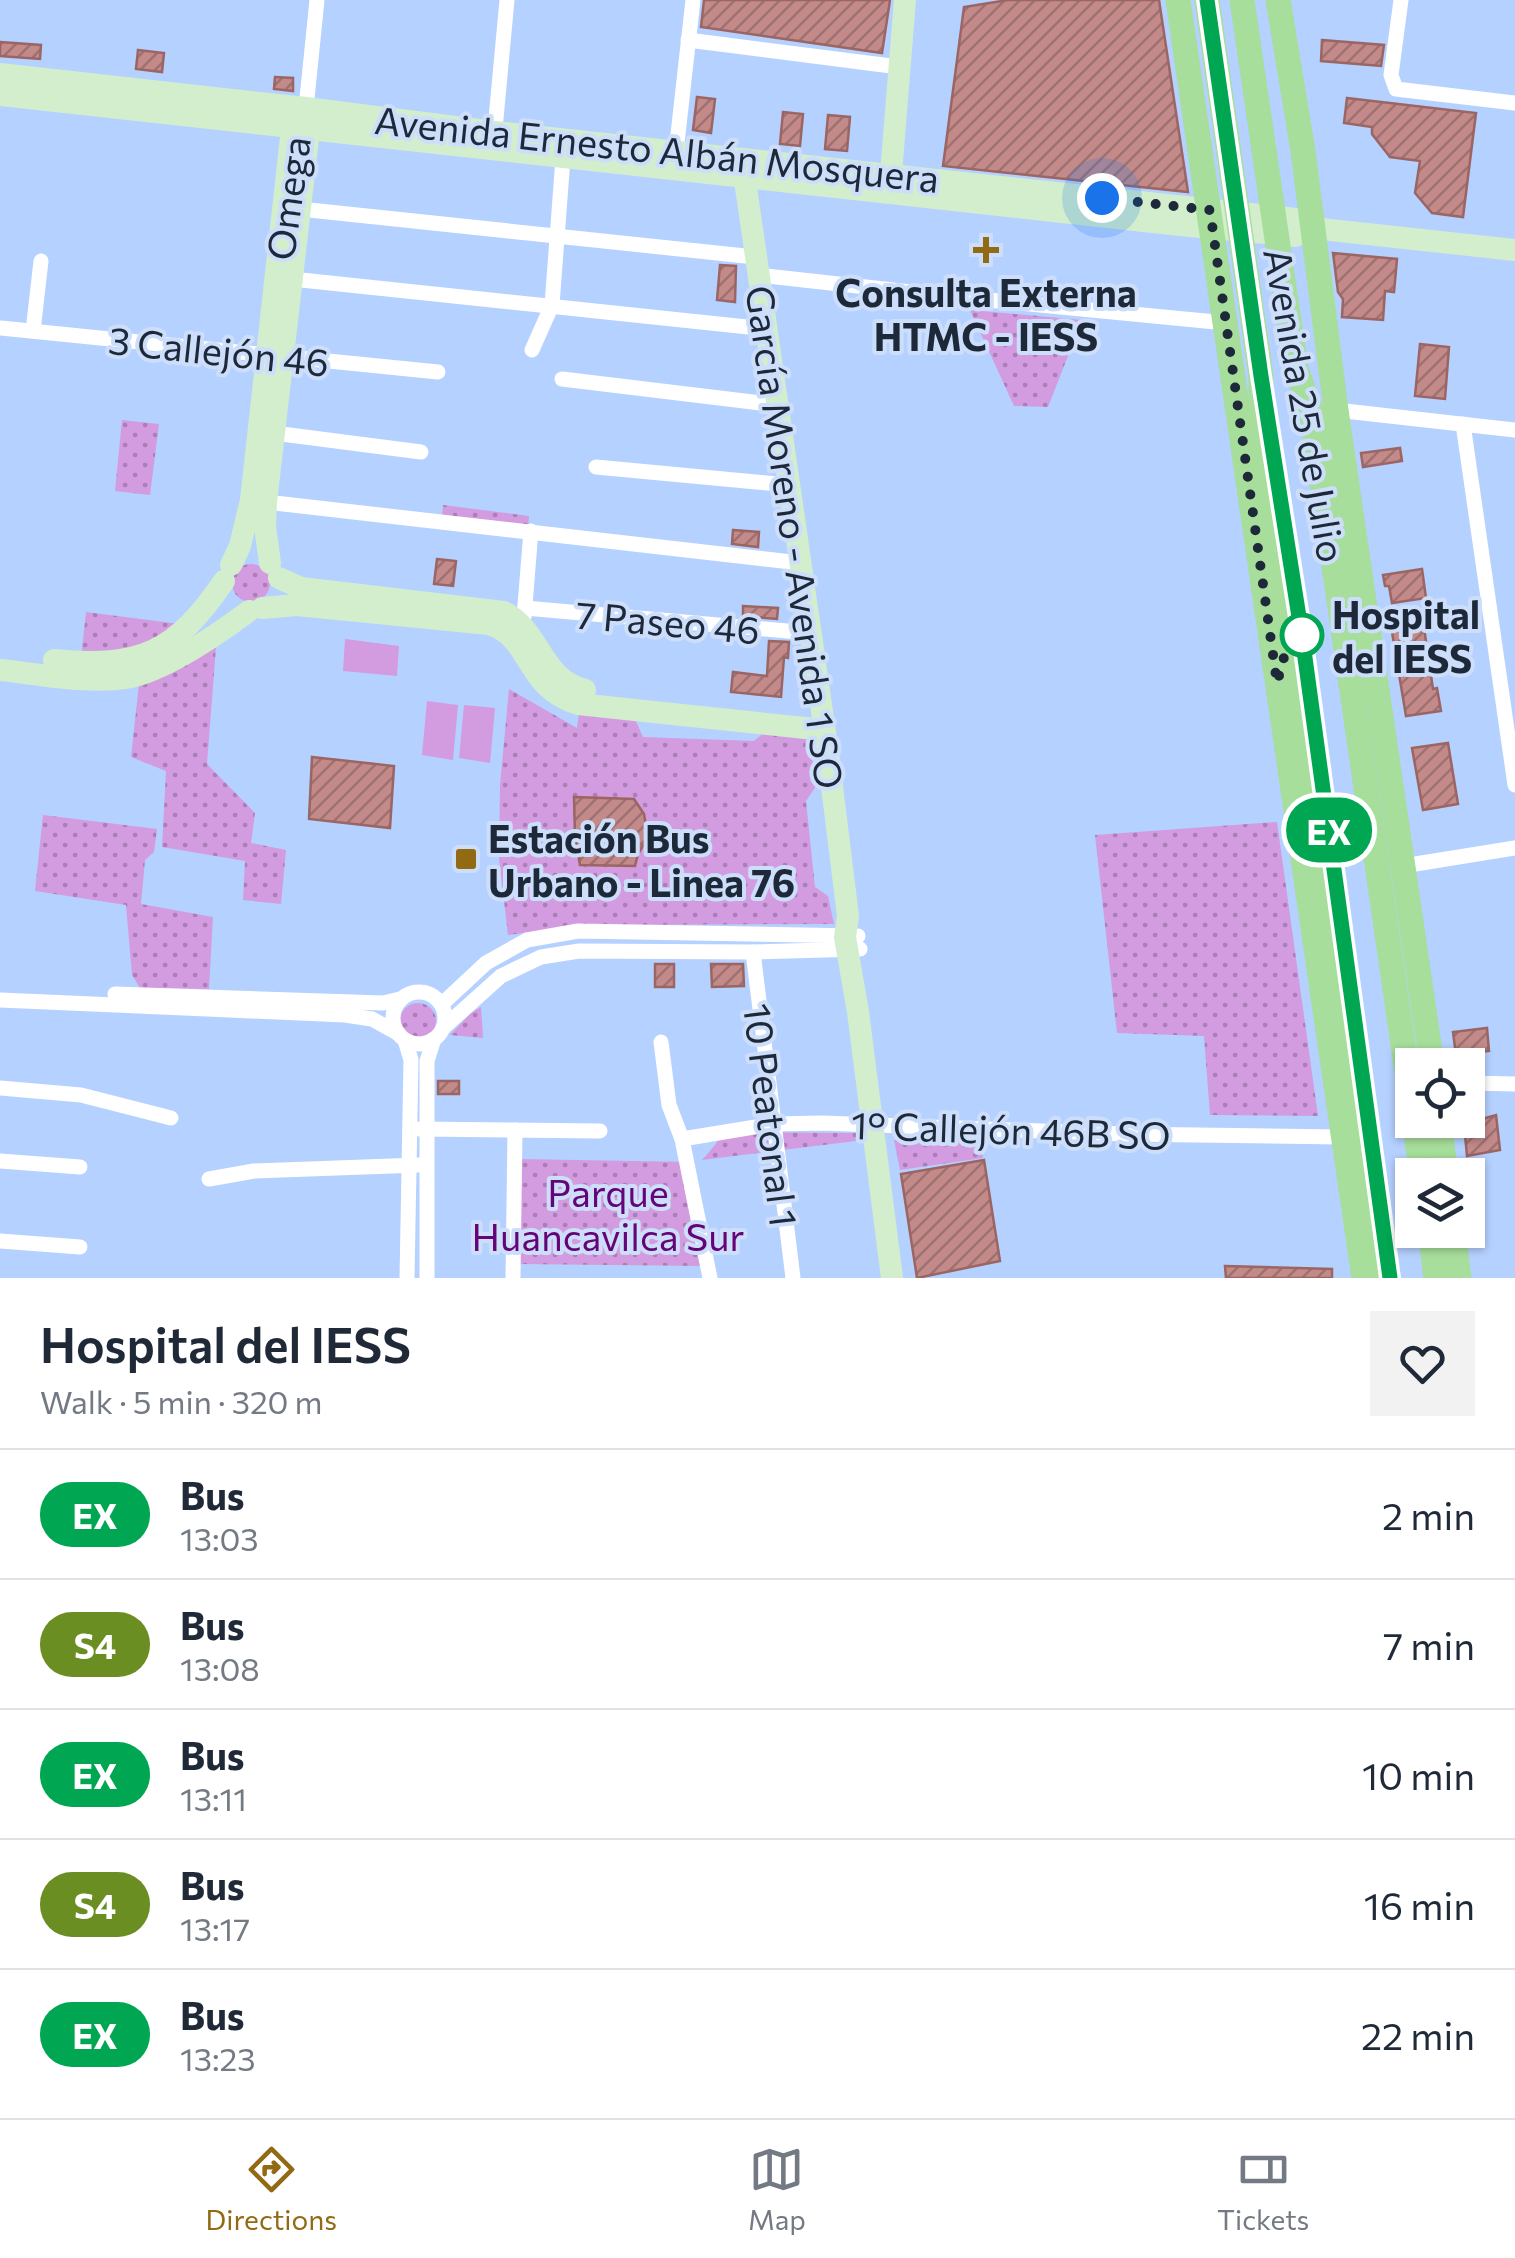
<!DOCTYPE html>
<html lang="en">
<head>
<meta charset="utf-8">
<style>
	body { margin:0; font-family:Commissioner,sans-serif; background:#f2f2f3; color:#1f2937; height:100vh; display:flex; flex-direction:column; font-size:38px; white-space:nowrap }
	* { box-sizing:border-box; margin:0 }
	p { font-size:32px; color:#747a83 }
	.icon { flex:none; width:55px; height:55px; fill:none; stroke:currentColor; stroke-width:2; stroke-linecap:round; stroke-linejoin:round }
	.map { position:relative; height:1278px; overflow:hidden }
	.details { display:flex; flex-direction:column; background:#fff; flex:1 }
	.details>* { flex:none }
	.badge { padding:0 20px; border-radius:32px; font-size:35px; line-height:65px }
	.tools { position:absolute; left:1395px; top:1048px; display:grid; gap:20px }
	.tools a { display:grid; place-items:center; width:90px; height:90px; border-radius:0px; background:#fff; box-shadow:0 2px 8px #0004; font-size:50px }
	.you { position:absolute; width:50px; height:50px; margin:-25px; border:8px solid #fff; border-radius:50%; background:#1a73e8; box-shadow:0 0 0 15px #1a73e833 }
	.map>.badge { position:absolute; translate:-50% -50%; box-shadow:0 0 0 5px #fff }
	.round { display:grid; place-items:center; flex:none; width:105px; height:105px; border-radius:0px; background:#f2f2f3 }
	.summary { display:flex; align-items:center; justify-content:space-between; height:170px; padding:0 40px }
	h1 { font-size:48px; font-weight:600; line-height:75px }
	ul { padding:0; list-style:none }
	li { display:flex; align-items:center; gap:30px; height:130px; padding:0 40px; border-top:2px solid #e0e1e3 }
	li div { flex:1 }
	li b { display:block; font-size:38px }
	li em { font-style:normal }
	li .badge { min-width:110px; font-weight:700; text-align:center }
	.dock { display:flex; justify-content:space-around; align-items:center; height:140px; border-top:2px solid #e0e1e3; background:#fff; font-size:28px; color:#747a83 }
	.dock a { display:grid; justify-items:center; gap:5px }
	.dock .active { color:#936a14 }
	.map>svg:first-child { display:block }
</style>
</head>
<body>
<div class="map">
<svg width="1515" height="1278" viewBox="0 0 1515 1278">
	<defs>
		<pattern id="park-dots" width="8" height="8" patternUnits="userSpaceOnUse" patternTransform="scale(2.5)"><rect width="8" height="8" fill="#d39be0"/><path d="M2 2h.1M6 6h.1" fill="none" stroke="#ab7eb7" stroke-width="1.8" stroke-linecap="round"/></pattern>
		<pattern id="building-hatch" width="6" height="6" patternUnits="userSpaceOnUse" patternTransform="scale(2.5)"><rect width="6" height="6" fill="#c38a89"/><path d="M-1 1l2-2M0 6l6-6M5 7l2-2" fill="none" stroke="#9e7171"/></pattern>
	</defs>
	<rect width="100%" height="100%" fill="#b5d1ff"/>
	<g fill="#d39be0">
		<path d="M345,639L399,646L397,676L343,671Z"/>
		<path d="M427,701L458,705L453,760L422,755Z"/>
		<path d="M464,705L495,708L490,763L459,758Z"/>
	</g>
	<g fill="url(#park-dots)">
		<path d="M970,310L1082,320L1048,407L1014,406Z"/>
		<path d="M122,420L159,424L150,495L115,491Z"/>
		<path d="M443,505L529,516L528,529L442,519Z"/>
		<circle cx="251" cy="583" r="19"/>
		<path d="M86,612L180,624L160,644L81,658Z"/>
		<path d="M216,647L207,764L255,813L251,843L286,850L281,904L243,900L245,861L162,847L166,771L131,757L139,684Z"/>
		<path d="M509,689L577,728L579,713L635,719L643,737L754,741L765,732L809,735L816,786L806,801L815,887L828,896L834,924L581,925L508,935L499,858L500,785Z"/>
		<path d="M43,815L157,829L154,852L145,860L141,904L213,917L209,989L140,988L132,975L126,905L35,891Z"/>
		<path d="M1277,822L1318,1116L1210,1115L1204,1036L1117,1033L1095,835Z"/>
		<circle cx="418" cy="1021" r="18"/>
		<path d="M481,1007L483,1038L450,1035L471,1013Z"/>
		<path d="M723,1132L856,1133V1141L702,1160L715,1145Z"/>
		<path d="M894,1140L980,1141L983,1158L900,1170Z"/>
		<path d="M519,1159L692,1162L701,1266L519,1264Z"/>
	</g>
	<g fill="url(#building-hatch)" stroke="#9b6564" stroke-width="2.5">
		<path d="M704,0H890L882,53L701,27Z"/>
		<path d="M1008,0H1159L1188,192L943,166L964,7Z"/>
		<path d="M1322,40L1384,45L1381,66L1321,61Z"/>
		<path d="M0,42L41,45L40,59L0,56Z"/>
		<path d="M138,50L164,53L162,72L136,69Z"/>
		<path d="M275,77L293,78V91L274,89Z"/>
		<path d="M697,97L715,99L711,133L693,130Z"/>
		<path d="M1347,98L1476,113L1463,217L1432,213L1415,193L1420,161L1390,157L1372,134V127L1344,123Z"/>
		<path d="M783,112L803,114L800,146L780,144Z"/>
		<path d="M828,115L850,117L847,151L825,149Z"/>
		<path d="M1333,253L1397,259L1394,292L1385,291L1383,320L1342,317L1343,299L1338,292Z"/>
		<path d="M720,265L736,266L735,302L717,300Z"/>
		<path d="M1420,344L1449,347L1445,399L1415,396Z"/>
		<path d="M1400,448L1402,461L1363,467L1361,453Z"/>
		<path d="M733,530L759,532L758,547L732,544Z"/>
		<path d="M437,559L456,561L453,586L434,584Z"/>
		<path d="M1422,569L1426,598L1392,603L1389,586H1385L1383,575Z"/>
		<path d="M743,606L778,608L777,619L743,616Z"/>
		<path d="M1424,628L1433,689L1437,688L1441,711L1406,716L1392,632Z"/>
		<path d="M769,641L789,642L788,658L784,657L781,697L731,692L733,672L767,676Z"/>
		<path d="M1448,743L1458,804L1423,810L1412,748Z"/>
		<path d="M312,757L394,766L390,828L309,819Z"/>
		<path d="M574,797L634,799L644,814L648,837L638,854L635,866L580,865L575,837Z"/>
		<rect x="655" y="964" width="19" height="23"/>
		<path d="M711,964H743L744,986L712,987Z"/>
		<path d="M1487,1028L1489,1051L1456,1055L1453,1032Z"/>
		<rect x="438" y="1081" width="21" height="13"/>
		<path d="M1496,1115L1500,1150L1467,1156L1464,1124Z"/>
		<path d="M984,1160L1000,1261L917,1278L901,1174Z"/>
		<path d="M1225,1266L1332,1269V1278H1226Z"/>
	</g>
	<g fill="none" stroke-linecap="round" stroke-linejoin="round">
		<g stroke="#fff" stroke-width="15">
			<path d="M1401,0L1391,75L1396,89L1515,103"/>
			<path d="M688,40L899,67"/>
			<path d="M306,108L317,0"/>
			<path d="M494,140L507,0"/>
			<path d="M676,152L693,0"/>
			<path d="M300,209L755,257"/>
			<path d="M758,275L957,297L1226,323"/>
			<path d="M292,279L766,329"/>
			<path d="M1,328L438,372"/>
			<path d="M33,331L41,261"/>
			<path d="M532,350L552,305L563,158"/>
			<path d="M562,379L777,405"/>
			<path d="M1336,410L1515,430"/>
			<path d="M1463,424L1515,785"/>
			<path d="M274,433L421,452"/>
			<path d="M596,467L789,485"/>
			<path d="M266,502L800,563"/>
			<path d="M525,608L810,633"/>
			<path d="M524,617L531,531"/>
			<path d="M1403,866L1515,848"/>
			<path d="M753,952L793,1278"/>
			<circle cx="419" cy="1018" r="26"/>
			<path d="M115,994L383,1003L400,999"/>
			<path d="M0,1000L345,1015L372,1019L399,1034"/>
			<path d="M442,1004L486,963L527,940L578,931L858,936"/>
			<path d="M443,1028L501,976L541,957L579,951L753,952L860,949"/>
			<path d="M405,1040L411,1060L407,1278"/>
			<path d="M661,1042L669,1105L682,1139L710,1278"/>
			<path d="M1468,1083L1515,1084"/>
			<path d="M0,1088L81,1095L171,1118"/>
			<path d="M419,1129L600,1131"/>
			<path d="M682,1139L773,1124L823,1123L1123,1134L1342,1137"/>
			<path d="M0,1161L80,1167"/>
			<path d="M209,1179L254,1171L419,1165"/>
			<path d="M0,1241L80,1247"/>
			<path d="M427,1278V1061L434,1039"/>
			<path d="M513,1278L515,1130"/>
		</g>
		<g stroke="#d3eecd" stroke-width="22">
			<path d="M0,74L306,108L495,132L1296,219L1312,228L1515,250"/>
			<path d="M0,95L1180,225L1295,236L1312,228"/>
			<path d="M743,167L827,746L848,916L845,937L858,1012L892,1278"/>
			<path d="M890,186L905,0"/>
			<path d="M270,563L265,527L266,502L309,130L307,116"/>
			<path d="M231,565L240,546L251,500L292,128L298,119"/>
			<path d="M279,578L301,588L504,612C542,632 540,679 585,690"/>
			<path d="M262,608L297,605L489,624C533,638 523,687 578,704L824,730"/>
			<path d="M54,660C140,668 175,653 224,581"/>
			<path d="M0,670C38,674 89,684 126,678C164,672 218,634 249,611"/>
		</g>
		<g stroke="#a7de9b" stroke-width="25">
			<path d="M1178,0L1364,1278"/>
			<path d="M1207,0L1261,376V424L1292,628L1381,1278"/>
			<path d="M1242,0L1296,369L1312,414L1412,1107"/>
			<path d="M1278,0L1303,151L1336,410L1432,1065"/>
			<path d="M1414,1120L1422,1175"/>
			<path d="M1439,1120L1446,1175"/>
			<path d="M1430,1230L1436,1278"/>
			<path d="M1453,1230L1459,1278"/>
		</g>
	</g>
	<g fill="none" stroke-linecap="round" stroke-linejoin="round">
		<g stroke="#fff" stroke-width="22">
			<path id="line" d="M1207,0L1261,376L1302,636L1390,1278"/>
		</g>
		<use href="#line" stroke="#00a651" stroke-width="15"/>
		<path stroke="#1d2839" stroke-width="10" stroke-dasharray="0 18" d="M1102,198L1210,210L1277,683L1292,628L1302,635"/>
	</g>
	<g fill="#936a14" stroke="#cddefa" stroke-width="4">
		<path d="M981 235h10v10h10v10h-10v10h-10v-10h-10v-10h10z"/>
		<rect x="454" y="847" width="24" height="24" rx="5"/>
	</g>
	<circle fill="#fff" stroke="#00a651" stroke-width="5" cx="1302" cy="635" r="20"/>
	<g text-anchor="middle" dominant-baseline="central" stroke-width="8" stroke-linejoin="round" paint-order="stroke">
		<g font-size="38" fill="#1d2839" stroke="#cddefa">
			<text transform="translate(657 148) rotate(6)">Avenida Ernesto Albán Mosquera</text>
			<text transform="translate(287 198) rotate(-82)">Omega</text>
			<text transform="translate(219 350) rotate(6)">3 Callejón 46</text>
			<text transform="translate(1306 405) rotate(80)">Avenida 25 de Julio</text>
			<text transform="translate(796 537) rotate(82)">García Moreno - Avenida 1 SO</text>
			<text transform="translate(668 621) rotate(5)">7 Paseo 46</text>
			<text transform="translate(772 1115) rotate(83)">10 Peatonal 1</text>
			<text transform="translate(1011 1129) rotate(2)">1° Callejón 46B SO</text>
		</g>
		<g font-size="38" font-weight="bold" fill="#1d2839" stroke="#cddefa">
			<text x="986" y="291">Consulta Externa<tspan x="986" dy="44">HTMC - IESS</tspan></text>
			<text x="488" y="837" text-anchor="start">Estación Bus<tspan x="488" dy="44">Urbano - Linea 76</tspan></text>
		</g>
		<g font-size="38" font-weight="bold" fill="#1d2839" stroke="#cddefa" text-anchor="start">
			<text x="1332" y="613">Hospital<tspan x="1332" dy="44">del IESS</tspan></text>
		</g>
		<g font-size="38" fill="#650476" stroke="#cddefa">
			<text x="608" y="1191">Parque<tspan x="608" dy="44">Huancavilca Sur</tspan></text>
		</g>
	</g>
</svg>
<div class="tools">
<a><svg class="icon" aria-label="locate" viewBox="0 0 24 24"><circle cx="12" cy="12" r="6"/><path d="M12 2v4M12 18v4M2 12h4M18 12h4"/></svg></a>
<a><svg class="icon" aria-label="layers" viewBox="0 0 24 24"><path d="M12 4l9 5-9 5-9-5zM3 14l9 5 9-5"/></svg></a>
</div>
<div class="you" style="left:1102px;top:198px"></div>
<b class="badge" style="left:1329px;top:830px;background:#00a651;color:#fff">EX</b>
</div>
<section class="details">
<div class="summary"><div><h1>Hospital del IESS</h1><p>Walk · 5 min · 320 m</p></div><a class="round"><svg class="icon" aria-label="heart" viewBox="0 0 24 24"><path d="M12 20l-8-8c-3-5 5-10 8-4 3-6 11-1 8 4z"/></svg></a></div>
<ul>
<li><span class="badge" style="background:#00a651;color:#fff">EX</span><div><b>Bus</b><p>13:03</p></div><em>2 min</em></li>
<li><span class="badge" style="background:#6b8e23;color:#fff">S4</span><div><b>Bus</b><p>13:08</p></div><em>7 min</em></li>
<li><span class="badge" style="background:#00a651;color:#fff">EX</span><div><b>Bus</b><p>13:11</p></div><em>10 min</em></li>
<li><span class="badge" style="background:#6b8e23;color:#fff">S4</span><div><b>Bus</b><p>13:17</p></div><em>16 min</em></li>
<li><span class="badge" style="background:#00a651;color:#fff">EX</span><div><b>Bus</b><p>13:23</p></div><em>22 min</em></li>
</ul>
</section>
<nav class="dock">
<a class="active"><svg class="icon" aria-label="directions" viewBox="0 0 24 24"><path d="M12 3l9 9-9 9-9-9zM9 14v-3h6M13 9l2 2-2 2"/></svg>Directions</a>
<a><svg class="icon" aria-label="map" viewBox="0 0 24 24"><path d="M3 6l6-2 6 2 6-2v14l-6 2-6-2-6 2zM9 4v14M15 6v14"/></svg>Map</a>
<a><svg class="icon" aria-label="tickets" viewBox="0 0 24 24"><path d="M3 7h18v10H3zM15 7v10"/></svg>Tickets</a>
</nav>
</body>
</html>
